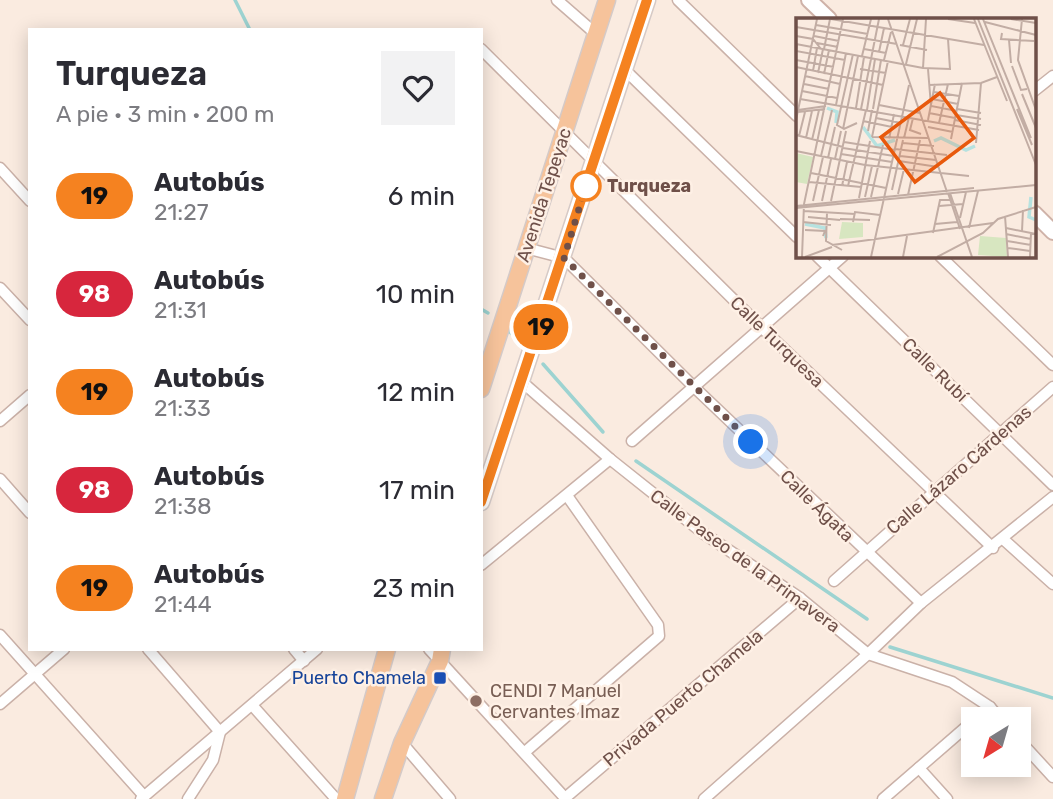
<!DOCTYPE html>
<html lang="es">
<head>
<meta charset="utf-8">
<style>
	body { margin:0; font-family:Rubik,sans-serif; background:#f2f2f3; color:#2b2b33; height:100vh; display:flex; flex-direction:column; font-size:26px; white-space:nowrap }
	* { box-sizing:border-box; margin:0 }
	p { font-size:23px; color:#7c7c81 }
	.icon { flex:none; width:38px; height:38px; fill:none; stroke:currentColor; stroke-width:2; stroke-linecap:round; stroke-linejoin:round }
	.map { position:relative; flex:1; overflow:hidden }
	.drawer { position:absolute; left:28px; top:28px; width:455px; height:623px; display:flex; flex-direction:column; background:#fff; border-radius:0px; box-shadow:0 4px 18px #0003 }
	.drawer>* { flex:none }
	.badge { padding:0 14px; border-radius:23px; font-size:24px; line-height:46px }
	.needle { width:46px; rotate:217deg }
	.buttons { position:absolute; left:961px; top:707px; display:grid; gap:14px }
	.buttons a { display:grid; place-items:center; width:70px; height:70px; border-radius:0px; background:#fff; box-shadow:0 4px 18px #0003; font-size:35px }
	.you { position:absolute; width:35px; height:35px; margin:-18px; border:5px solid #fff; border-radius:50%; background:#1a73e8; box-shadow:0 0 0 10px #1a73e833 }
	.map>.badge { position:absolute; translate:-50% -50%; box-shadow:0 0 0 4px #fff }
	.round { display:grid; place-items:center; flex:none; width:74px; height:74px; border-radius:0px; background:#f2f2f3 }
	.head { display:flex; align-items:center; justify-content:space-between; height:119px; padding:0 28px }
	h1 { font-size:33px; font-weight:600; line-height:52px }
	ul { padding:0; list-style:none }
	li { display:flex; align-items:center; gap:21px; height:98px; padding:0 28px }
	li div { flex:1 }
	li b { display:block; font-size:26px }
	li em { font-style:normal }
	li .badge { min-width:77px; font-weight:700; text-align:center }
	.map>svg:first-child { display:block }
</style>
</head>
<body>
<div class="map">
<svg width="1053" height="799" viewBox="0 0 1053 799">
	<rect width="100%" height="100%" fill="#faebe0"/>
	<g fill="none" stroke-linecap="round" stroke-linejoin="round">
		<g stroke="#9dd3d1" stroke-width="3.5">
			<path d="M235,0L250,30"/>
			<path d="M481,309L488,313"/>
			<path d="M508,330L521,343"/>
			<path d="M543,364L603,432"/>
			<path d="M636,461L867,619"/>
			<path d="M890,647L1053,698"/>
		</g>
		<g stroke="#cab1a8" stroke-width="13">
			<g id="street">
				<path d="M557,0L596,34"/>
				<path d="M678,0L797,116"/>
				<path d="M481,49L762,328L993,548"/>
				<path d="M624,69L797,237"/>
				<path d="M1034,91L1053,76"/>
				<path d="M0,168L30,201"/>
				<path d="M526,248L564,258L694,387L921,603"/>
				<path d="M817,256L1053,485"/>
				<path d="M940,256L1053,365"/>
				<path d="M0,288L30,320"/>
				<path d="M521,381L610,459L703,533L800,598L868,654L952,682L990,707L1000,719"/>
				<path d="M0,421L30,395"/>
				<path d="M632,441L843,256"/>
				<path d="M0,479L30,513"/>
				<path d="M1003,539L1053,584"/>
				<path d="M481,565L610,459"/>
				<path d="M834,581L1053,387"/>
				<path d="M0,635L144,796"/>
				<path d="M148,649L220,732L213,760L188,799"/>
				<path d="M294,649L304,661"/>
				<path d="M429,649L566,799"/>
				<path d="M0,704L64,649"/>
				<path d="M252,705L336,799"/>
				<path d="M976,719L990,707"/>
				<path d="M1018,739L1053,777"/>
				<path d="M402,743L450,799"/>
				<path d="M525,752L659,636L658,625L568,497"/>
				<path d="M919,768L947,799"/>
				<path d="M565,798L800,598"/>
				<path d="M141,799L317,649"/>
				<path d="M704,799L868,654L921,603L1053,497"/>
				<path d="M883,799L973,721"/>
			</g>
		</g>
		<g stroke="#cfb2a8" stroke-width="18">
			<g id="secondary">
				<path d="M809,0L829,19"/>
				<path d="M1034,213L1053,232"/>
			</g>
		</g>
		<g stroke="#d4cac8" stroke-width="19">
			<g id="primary">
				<path d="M481,389L607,0"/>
				<path d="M481,502L647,0"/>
				<path d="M345,799L387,649"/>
				<path d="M383,799L402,743L440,661L442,649"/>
			</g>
		</g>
		<use href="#street" stroke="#fff" stroke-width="10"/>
		<use href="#secondary" stroke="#fff" stroke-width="14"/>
		<use href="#primary" stroke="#f6c39b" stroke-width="16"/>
	</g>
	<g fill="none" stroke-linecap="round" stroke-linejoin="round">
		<g stroke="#fff" stroke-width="16">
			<path id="line" d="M481,502L647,0"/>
		</g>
		<use href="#line" stroke="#f58220" stroke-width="10"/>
		<path stroke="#6f5049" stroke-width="7" stroke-dasharray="0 12.6" d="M586,186L564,258L751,442"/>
	</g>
	<circle fill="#fff" stroke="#f58220" stroke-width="3.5" cx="586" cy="186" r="14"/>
	<rect fill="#1a4fb4" stroke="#fef0e5" stroke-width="2.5" x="433" y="671" width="14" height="14" rx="3.5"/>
	<circle fill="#8d6e63" stroke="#fef0e5" stroke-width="2.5" cx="476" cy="701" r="7"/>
	<g text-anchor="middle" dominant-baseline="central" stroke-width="5" stroke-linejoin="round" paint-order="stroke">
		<g font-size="18" font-weight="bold" fill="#6f5049" stroke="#fef0e5" text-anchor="start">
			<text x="607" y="186">Turqueza</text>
		</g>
		<g font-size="18" fill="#6f5049" stroke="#fef0e5">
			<text transform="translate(544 195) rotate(-72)">Avenida Tepeyac</text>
			<text transform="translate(777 342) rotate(44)">Calle Turquesa</text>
			<text transform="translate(935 370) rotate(44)">Calle Rubí</text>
			<text transform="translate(959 470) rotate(-41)">Calle Lázaro Cárdenas</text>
			<text transform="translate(817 506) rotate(44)">Calle Ágata</text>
			<text transform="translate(745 561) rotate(36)">Calle Paseo de la Primavera</text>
			<text transform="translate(683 698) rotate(-40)">Privada Puerto Chamela</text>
		</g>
		<g font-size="18" fill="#164399" stroke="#fef0e5" text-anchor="end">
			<text x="426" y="678">Puerto Chamela</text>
		</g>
		<g font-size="18" fill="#785e54" stroke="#fef0e5" text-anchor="start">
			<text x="490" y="691">CENDI 7 Manuel<tspan x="490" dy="21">Cervantes Imaz</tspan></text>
		</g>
	</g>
	<g transform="translate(796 18)">
		<rect width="240" height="240" fill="#faebe0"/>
		<path d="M0,135L17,139L11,166L0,164ZM46,204L67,205V219L43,221ZM184,218L210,220L211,239L182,237Z" fill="#d7e6c0"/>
		<path fill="none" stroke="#b6e2e0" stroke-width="3.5" d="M31,90L41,94L40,105M67,109L81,128L99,122M138,123L145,120L170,132L179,128M235,179L233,199L240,202M9,206L29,210L30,220"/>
		<path fill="none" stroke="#c2ada4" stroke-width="2" d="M35,1L188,27M92,1L151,174M152,1L179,5M178,1L211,83M182,1L240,147M187,1L235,120M215,1L240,5M226,1L222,42L240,92M189,4L240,17M20,7L72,16M0,9L101,26M206,15L205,21L238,23M0,18L17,21L25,31M18,18L43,23M213,22L215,45M21,25L42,29M0,26L127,50L154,51L152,21M1,26L0,33L49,42M104,27L131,32M107,27L114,1M28,31L34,1M68,31L90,35M83,34L88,10M57,36L41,107L48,111L61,105M66,38L75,1M0,42L38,49M88,42L95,14M110,46L121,1M216,48L225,72L231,71M0,49L87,67M127,50L130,1M64,51L90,55M132,51L135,88L161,93M17,53L21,30M22,55L27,31M28,56L33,32M9,58L44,66M8,66L33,71M133,67L185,65L201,59M6,73L41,80M138,74L163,78M226,76L240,110M4,81L183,112M136,81L162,86M40,87L50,35M83,87L124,95M60,90L68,39M65,91L83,1M77,91L85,42M161,91L185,95M221,91L236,127M2,92L30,88M71,92L79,41M2,94L29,91M133,95L159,100M160,97L185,101M80,100L105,105M117,100L114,112L125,116M0,102L21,1M132,102L139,66M159,102L185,107M67,103L96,109M143,105L152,66M132,109L157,114M47,111L62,38M72,113L76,92M0,117L47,129M3,118L9,94M76,119L92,43M76,119L132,120M10,120L16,93M108,120L113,99M93,121L98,96M155,121L166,65M16,122L23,92M48,124L99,132M107,125L138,128M180,125L185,65M47,130L98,138M99,131L151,137M0,133L69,147L173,158M45,136L96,144M25,138L36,92M104,138L140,142M32,140L39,109M39,141L45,113M103,143L142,149M15,155L90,170M13,164L65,169M46,168L51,144M52,168L70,92M96,172L107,122M152,175L164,211M154,175L176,239M102,176L108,151M112,177L124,122M69,179L76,148M75,179L87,127M63,180L74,123M17,183L27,139M26,183L35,141M35,183L50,113M0,188L178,170M143,188L167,186M0,190L240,167M8,193L59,196M31,195L30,223L46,232M209,198L212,239M12,199L44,202M164,200L170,174M44,201L74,202M7,204L35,207M57,204L59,194L84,197M139,206L161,204M173,210L182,173M210,210L240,216M9,212L29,213L27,218M226,213L227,192M137,215L144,182H154M210,216L235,221M211,223L235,227M36,227L197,205M212,230L234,233M6,239L8,186L47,1M9,239L36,229M75,239L113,67M107,239L111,218M141,239L187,215L202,201L240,189M234,239L235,215"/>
		<path fill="#e8590c" fill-opacity="0.15" stroke="#e8590c" stroke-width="3.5" d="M144,75L178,120L119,164L85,119Z"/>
		<rect width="240" height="240" fill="none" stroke="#6f5049" stroke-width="3.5"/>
	</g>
</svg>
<div class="buttons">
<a><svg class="needle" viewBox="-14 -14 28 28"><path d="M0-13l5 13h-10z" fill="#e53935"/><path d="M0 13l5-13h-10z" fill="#7c7c81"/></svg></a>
</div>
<div class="you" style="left:751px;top:442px"></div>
<b class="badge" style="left:541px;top:327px;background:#f58220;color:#111">19</b>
<section class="drawer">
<div class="head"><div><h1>Turqueza</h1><p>A pie · 3 min · 200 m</p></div><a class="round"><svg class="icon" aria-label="heart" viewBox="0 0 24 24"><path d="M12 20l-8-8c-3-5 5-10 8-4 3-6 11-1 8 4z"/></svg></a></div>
<ul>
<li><span class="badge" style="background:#f58220;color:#111">19</span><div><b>Autobús</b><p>21:27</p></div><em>6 min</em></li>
<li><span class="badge" style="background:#d7263d;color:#fff">98</span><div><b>Autobús</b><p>21:31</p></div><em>10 min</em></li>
<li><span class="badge" style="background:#f58220;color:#111">19</span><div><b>Autobús</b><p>21:33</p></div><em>12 min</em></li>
<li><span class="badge" style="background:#d7263d;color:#fff">98</span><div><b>Autobús</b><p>21:38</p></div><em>17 min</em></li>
<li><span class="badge" style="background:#f58220;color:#111">19</span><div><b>Autobús</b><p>21:44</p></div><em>23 min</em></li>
</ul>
</section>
</div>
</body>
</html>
